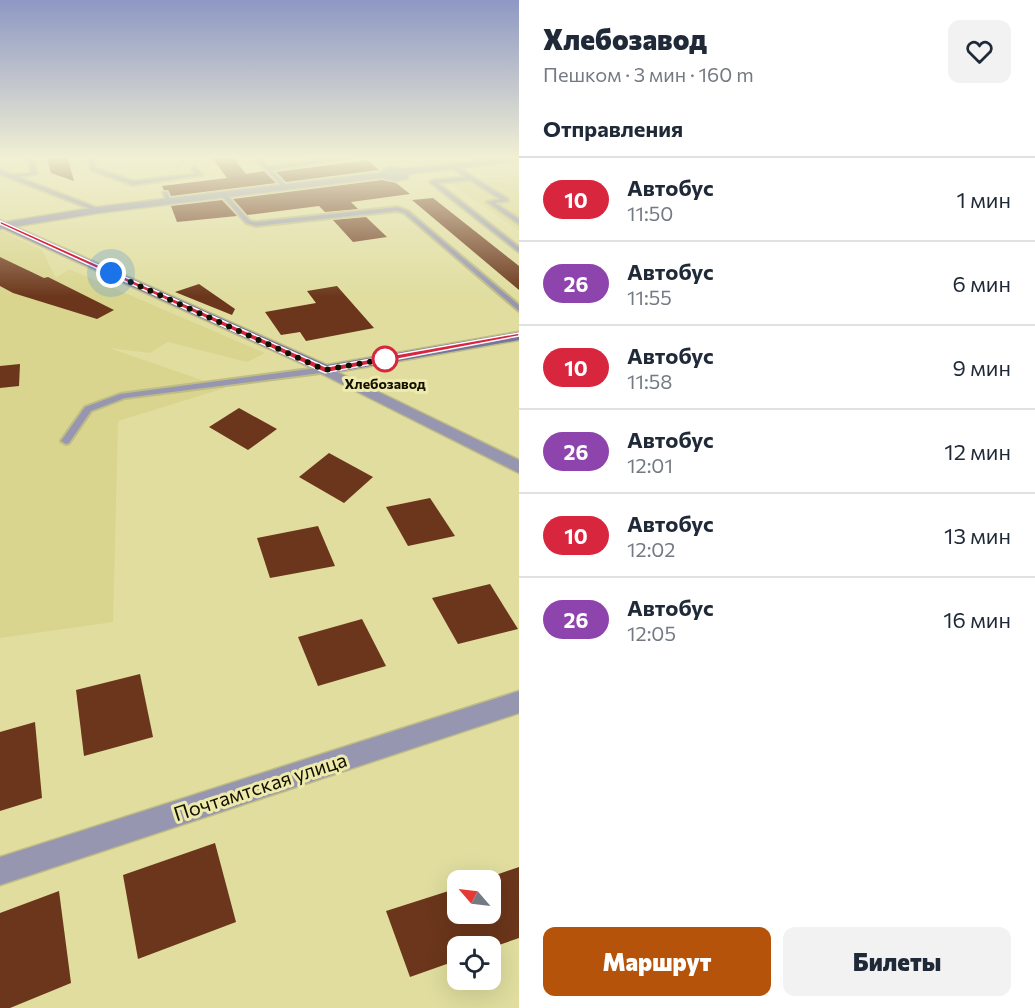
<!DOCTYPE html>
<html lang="ru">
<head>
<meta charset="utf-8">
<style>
	body { margin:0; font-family:Commissioner,sans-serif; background:#f2f2f3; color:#1f2937; height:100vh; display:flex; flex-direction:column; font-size:22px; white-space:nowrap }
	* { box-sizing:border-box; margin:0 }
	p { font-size:20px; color:#747a83 }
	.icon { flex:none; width:33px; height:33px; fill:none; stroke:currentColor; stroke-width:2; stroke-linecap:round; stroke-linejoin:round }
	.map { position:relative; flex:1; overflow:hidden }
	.sheet { display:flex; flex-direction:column; background:#fff; width:516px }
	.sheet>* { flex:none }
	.badge { padding:0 12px; border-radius:20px; font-size:21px; line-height:39px }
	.needle { width:39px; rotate:298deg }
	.tools { position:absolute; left:447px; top:870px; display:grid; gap:12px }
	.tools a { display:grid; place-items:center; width:54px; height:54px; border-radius:12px; background:#fff; box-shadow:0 6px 24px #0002; font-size:30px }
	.you { position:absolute; width:30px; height:30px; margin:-15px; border:4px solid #fff; border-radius:50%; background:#1a73e8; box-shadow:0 0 0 9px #1a73e833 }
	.map>.badge { position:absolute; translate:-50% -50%; box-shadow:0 0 0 3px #fff }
	h2 { padding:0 24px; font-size:22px; line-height:54px }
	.round { display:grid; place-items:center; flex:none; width:63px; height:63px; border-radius:12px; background:#f2f2f3 }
	.headline { display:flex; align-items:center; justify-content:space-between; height:102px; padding:0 24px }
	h1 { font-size:28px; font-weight:800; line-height:45px }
	.action { display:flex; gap:12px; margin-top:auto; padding:12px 24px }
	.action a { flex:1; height:69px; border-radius:12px; background:#b45309; color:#fff; font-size:24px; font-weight:800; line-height:69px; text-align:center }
	.action a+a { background:#f2f2f3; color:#1f2937 }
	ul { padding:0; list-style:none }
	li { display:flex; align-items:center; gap:18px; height:84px; padding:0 24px; border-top:2px solid #e0e1e3 }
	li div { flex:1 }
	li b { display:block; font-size:22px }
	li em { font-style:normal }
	li .badge { min-width:66px; font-weight:700; text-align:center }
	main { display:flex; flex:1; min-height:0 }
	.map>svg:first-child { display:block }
</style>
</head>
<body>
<main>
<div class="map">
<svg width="519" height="1008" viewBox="0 0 519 1008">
	<rect width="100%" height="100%" fill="#e0dd9f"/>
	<g fill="#d9d58e">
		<path d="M519,175V231L452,184L476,180Z"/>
		<path d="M0,230L42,250L56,278L69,269L265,353L247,362L168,342L150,353L109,348L225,388L118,421L113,622L0,638Z"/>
	</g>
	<g fill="#6b361b">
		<path d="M46,156H67L74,181L51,173Z"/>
		<path d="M211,156H232L246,174L264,171L276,183L171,196L168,190H164L162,186L227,178Z"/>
		<path d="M367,160L379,170L286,182L276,172Z"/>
		<path d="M382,180L396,183L410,194L351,202L358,209L325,212L319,206L247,215L233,199Z"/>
		<path d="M433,198L519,266V290L412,200Z"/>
		<path d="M222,200L237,216L177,222L171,206Z"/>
		<path d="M366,217L387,237L353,242L333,220Z"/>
		<path d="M0,257L44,278L48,277L114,310L97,319L13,293L0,286Z"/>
		<path d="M199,284L235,309L232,315L175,292Z"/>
		<path d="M337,286L374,328L306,341L300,332L281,335L265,312L316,303L307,291Z"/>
		<path d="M20,364L19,386L0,388V366Z"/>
		<path d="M239,408L277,429L248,450L209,427Z"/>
		<path d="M329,453L373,477L344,503L299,477Z"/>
		<path d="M430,498L455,536L408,546L386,507Z"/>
		<path d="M318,526L335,566L270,578L257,538Z"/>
		<path d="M490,584L518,629L458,644L432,598Z"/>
		<path d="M362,619L386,666L318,686L298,637Z"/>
		<path d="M140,674L153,737L84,756L76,690Z"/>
		<path d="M35,722L42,798L0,811V732Z"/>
		<path d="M215,843L236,922L138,959L123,875Z"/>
		<path d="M519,867V938L496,946H458V960L410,977L386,911L458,888V914H490V877Z"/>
		<path d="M59,891L71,983L10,1008H0V913Z"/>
	</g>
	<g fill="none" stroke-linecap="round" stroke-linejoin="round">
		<g stroke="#bfbc86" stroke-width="4">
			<g id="lane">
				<path d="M28,156H33L37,174L18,177L100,209V211H96L0,174V170L13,175L31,173Z"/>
				<path d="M87,156H92L95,168L133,181L196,174L192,169L195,167L202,175L133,185L91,170Z"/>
				<path d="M252,156H257L268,167L348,156H363L271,170L286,185V187L284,188Z"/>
				<path d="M476,156H482L491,162L486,163Z"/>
				<path d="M454,165L508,199V201L495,203L519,219V224L487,202L500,199L470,180L438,183L519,247V252L431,183L430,182L433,180L466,177L452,168Z"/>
				<path d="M163,192H167L171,202H167Z"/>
				<path d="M221,193H225L250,221L256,222L398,207L408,211L519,305V311L404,213L397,211L256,226L246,223L221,195Z"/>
				<path d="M325,367L329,370L328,372L125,398L91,411L69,443L66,444L61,441L85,407L120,394Z"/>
			</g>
		</g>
		<g stroke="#bfbc86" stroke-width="3">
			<g id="street">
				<path d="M519,156V161L409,174L407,179L395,181L382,178L98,213L0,229V223L98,207L378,173L389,167L405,169ZM390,173L400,174H388Z"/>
				<path d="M325,366L519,460V473L320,373L318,370Z"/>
				<path d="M519,691V713L0,885V857Z"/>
			</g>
		</g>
		<g stroke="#bfbc86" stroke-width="3">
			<path id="secondary" d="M0,220L327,365L519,332V340L325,374L0,227Z"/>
		</g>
		<path stroke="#8e8c60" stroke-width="2" stroke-dasharray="1.5 2" stroke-linecap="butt" d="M177,167L187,156"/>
		<use href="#lane" fill="#9696b0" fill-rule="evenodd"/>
		<use href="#street" fill="#9696b0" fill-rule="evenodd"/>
		<use href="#secondary" fill="#76759b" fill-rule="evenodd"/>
	</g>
	<linearGradient id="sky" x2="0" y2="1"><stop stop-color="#8e98c4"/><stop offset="0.53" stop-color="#f1f0d4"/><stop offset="1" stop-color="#f1f0d4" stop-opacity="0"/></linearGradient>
	<rect width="519" height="297" fill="url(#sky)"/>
	<path fill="#d7263d" stroke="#fff" stroke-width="1.5" d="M0,221L326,367L519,333V336L325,373L0,224Z"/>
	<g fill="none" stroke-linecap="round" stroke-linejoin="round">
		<path stroke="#121000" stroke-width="6" stroke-dasharray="0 10.8" d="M111,273L325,370L390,358L385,359"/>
	</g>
	<circle fill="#fff" stroke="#d7263d" stroke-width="3" cx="385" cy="359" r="12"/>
	<g text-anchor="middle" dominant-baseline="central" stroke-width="6" stroke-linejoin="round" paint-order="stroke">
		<g font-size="14" font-weight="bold" fill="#121000" stroke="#eeeaac">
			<text x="385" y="383">Хлебозавод</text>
		</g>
		<g font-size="20" fill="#121000" stroke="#eeeaac">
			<text transform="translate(260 786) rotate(-18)">Почтамтская улица</text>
		</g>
	</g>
</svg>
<div class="tools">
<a><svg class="needle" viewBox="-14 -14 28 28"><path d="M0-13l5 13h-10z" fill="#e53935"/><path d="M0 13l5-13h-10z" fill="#747a83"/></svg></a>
<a><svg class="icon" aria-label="locate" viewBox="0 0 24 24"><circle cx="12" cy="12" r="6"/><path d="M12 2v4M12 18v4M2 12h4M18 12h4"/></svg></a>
</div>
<div class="you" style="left:111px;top:273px"></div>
</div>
<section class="sheet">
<div class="headline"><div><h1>Хлебозавод</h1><p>Пешком · 3 мин · 160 m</p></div><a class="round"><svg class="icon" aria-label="heart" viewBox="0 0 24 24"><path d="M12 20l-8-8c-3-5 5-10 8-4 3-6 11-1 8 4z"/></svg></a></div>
<h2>Отправления</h2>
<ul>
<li><span class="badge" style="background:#d7263d;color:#fff">10</span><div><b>Автобус</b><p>11:50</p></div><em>1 мин</em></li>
<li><span class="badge" style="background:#8e44ad;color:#fff">26</span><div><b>Автобус</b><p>11:55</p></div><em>6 мин</em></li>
<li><span class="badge" style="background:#d7263d;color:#fff">10</span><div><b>Автобус</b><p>11:58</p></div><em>9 мин</em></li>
<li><span class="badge" style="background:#8e44ad;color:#fff">26</span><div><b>Автобус</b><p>12:01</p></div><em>12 мин</em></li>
<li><span class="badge" style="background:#d7263d;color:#fff">10</span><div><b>Автобус</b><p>12:02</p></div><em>13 мин</em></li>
<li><span class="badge" style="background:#8e44ad;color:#fff">26</span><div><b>Автобус</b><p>12:05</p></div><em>16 мин</em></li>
</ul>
<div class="action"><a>Маршрут</a><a>Билеты</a></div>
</section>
</main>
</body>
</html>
